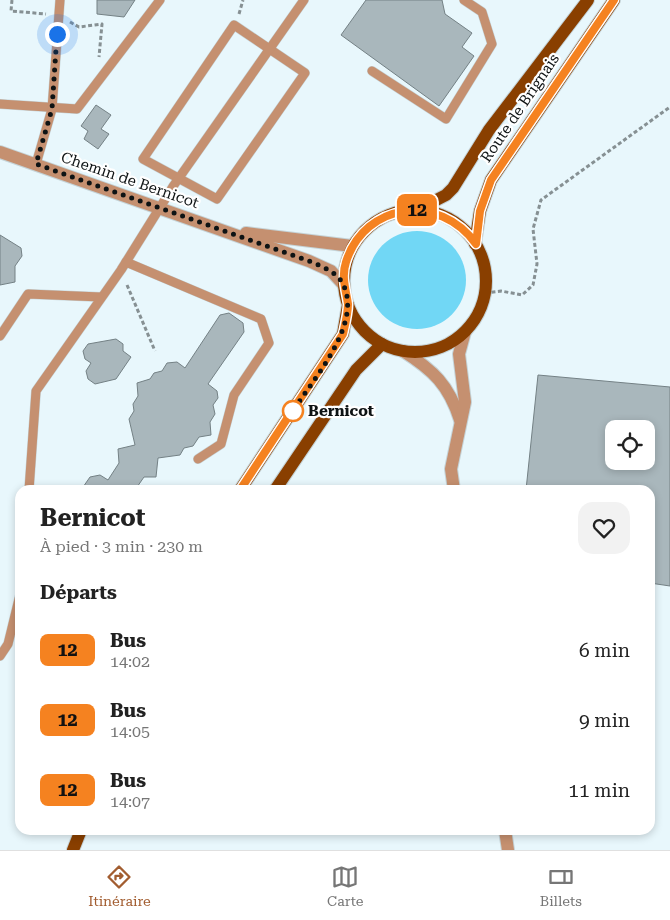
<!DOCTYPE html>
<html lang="fr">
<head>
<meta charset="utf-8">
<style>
	body { margin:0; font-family:"Roboto Serif",serif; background:#f2f2f2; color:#222; height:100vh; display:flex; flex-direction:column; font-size:19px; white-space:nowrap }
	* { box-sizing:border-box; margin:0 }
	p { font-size:16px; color:#767676 }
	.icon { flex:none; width:28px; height:28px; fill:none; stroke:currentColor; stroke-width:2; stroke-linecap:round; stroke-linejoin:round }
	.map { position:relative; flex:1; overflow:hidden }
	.details { position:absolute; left:15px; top:485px; width:640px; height:350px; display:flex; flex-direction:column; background:#fff; border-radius:15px; box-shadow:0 2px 8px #0003 }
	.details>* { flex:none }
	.badge { padding:0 10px; border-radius:8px; font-size:18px; line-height:32px }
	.fabs { position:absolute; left:605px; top:420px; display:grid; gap:10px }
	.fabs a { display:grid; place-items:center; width:50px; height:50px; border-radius:10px; background:#fff; box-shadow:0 2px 8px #0003; font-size:25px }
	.you { position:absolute; width:25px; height:25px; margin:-12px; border:4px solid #fff; border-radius:50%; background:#1a73e8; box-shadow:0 0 0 8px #1a73e833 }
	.map>.badge { position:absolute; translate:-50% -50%; box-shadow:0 0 0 2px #fff }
	h2 { padding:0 25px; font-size:19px; line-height:45px }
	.round { display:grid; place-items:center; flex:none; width:52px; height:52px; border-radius:15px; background:#f2f2f2 }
	.head { display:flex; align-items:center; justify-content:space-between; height:85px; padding:0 25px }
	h1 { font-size:24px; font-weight:700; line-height:38px }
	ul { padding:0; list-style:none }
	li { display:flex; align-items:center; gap:15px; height:70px; padding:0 25px }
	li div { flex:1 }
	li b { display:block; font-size:19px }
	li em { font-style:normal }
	li .badge { min-width:55px; font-weight:700; text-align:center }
	.tab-bar { display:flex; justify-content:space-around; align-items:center; height:70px; border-top:1px solid #e0e0e0; background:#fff; font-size:14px; color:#767676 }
	.tab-bar a { display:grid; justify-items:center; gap:2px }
	.tab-bar .selected { color:#a25d30 }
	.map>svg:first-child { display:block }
</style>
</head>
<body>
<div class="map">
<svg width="670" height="850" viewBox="0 0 670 850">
	<rect width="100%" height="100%" fill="#e8f7fc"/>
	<circle fill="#71d7f5" cx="417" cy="280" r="49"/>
	<g fill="#a9b7bc" stroke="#748185" fill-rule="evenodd">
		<path d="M97,0H135L124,17L97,14Z"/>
		<path d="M366,0H442L445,14L472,33L462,47L474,56L439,106L341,35Z"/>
		<path d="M96,105L111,115L101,129L109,134L98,149L84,139L88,131L81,126Z"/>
		<path d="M0,235L21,248L22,256L15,266V282L0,285Z"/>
		<path d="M229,313L243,323L244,332L208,384L217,391L218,398L213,405L215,414L210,422L211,435L199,437L193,446L184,448L180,455L158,458L156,477H144L135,490H81L90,477L100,475L108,480L119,463L118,449L135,445L129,419L134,411L133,404L138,396L137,383L150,379L154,373L162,371L167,363L177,362L185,368L220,315Z"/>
		<path d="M116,339L123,344V351L131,357L116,379L95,384L88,379L86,371L91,363L85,359L83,351L88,344Z"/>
		<path d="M538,375L670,387V586L650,583V490H526ZM614,429H646V461H614Z"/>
	</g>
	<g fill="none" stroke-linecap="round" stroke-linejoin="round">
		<g stroke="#c5d3d7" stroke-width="10">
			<g id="lane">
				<path d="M234,25L305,73L217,199L143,159Z"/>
				<path d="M372,71L446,119L492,44L482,12L464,0"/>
				<path d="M0,104L77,109L160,0"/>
				<path d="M36,164L52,109L60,0"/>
				<path d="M126,262L261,319L269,343L234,395L221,444L198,459"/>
				<path d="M0,336L28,294L101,297"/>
				<path d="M29,490L36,391L121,270L174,185L304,0"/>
				<path d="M0,656L8,644L20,595"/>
			</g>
		</g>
		<g stroke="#c5d3d7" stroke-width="14">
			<g id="street">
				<path d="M0,152L309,261L331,271L343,284"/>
				<path d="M246,233L352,246"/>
				<path d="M403,351C433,370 449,385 460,420"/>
				<path d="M454,490L451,469L465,402L459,354L465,332"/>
				<path d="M505,830L508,850"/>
			</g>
		</g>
		<g stroke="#c5d3d7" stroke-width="14">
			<g id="primary">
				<path d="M417,210L446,195L453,188L489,130L588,0"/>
				<circle cx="415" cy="281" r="71"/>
				<path d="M475,244L480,211L491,180L614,0"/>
				<path d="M240,490L343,334L348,305"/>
				<path d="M275,490L356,370L382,344"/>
				<path d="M73,850L81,830"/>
			</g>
		</g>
		<g stroke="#869093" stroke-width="3" stroke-dasharray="4 2.5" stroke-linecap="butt">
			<path d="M12,0L11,11L46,14"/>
			<path d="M239,14L243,0"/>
			<path d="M70,22L79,27L102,24L99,57"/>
			<path d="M127,285L155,351"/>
			<path d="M485,293L501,291L522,295L533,285L537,264L533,229L541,200L670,107"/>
		</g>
		<use href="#lane" stroke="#c59070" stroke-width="9"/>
		<use href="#street" stroke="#c59070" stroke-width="12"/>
		<use href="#primary" stroke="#893f00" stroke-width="12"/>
	</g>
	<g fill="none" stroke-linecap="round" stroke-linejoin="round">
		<g stroke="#fff" stroke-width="11">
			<path id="line" d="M240,490L343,334C345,325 348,313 348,304C346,290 341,277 346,262C365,202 440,193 476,244L480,211L491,180L614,0"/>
		</g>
		<use href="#line" stroke="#f58220" stroke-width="8"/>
		<path stroke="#0e1314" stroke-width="5" stroke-dasharray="0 9" d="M57,34L52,109L36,164L309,261C321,266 337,272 343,284C363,324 313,379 293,411"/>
	</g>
	<circle fill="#fff" stroke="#f58220" stroke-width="2.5" cx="293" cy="411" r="10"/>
	<g text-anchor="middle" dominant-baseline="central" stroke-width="4.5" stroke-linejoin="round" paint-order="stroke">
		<g font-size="15" fill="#0e1314" stroke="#fff">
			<text transform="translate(520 108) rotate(-56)">Route de Brignais</text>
			<text transform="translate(130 180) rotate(19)">Chemin de Bernicot</text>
		</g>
		<g font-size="15" font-weight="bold" fill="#0e1314" stroke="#fff" text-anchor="start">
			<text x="308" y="411">Bernicot</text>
		</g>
	</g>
</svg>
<div class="fabs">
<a><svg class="icon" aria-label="locate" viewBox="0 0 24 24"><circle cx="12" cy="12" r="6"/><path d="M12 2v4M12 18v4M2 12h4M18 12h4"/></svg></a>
</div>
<div class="you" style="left:57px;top:34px"></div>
<b class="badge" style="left:417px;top:210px;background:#f58220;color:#111">12</b>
<section class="details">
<div class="head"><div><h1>Bernicot</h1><p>À pied · 3 min · 230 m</p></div><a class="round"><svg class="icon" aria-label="heart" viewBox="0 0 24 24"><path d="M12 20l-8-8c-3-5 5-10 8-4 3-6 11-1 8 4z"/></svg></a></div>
<h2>Départs</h2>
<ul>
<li><span class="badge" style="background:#f58220;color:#111">12</span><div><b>Bus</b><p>14:02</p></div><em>6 min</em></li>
<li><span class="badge" style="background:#f58220;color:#111">12</span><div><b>Bus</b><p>14:05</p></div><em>9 min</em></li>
<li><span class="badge" style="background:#f58220;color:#111">12</span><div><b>Bus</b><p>14:07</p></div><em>11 min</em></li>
</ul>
</section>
</div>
<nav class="tab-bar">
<a class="selected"><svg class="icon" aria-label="directions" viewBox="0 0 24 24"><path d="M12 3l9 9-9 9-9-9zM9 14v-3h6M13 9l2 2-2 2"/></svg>Itinéraire</a>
<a><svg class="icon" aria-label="map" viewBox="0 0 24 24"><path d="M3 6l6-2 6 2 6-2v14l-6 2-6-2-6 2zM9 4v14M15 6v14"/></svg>Carte</a>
<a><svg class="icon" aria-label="tickets" viewBox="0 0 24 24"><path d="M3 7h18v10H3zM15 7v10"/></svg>Billets</a>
</nav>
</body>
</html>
